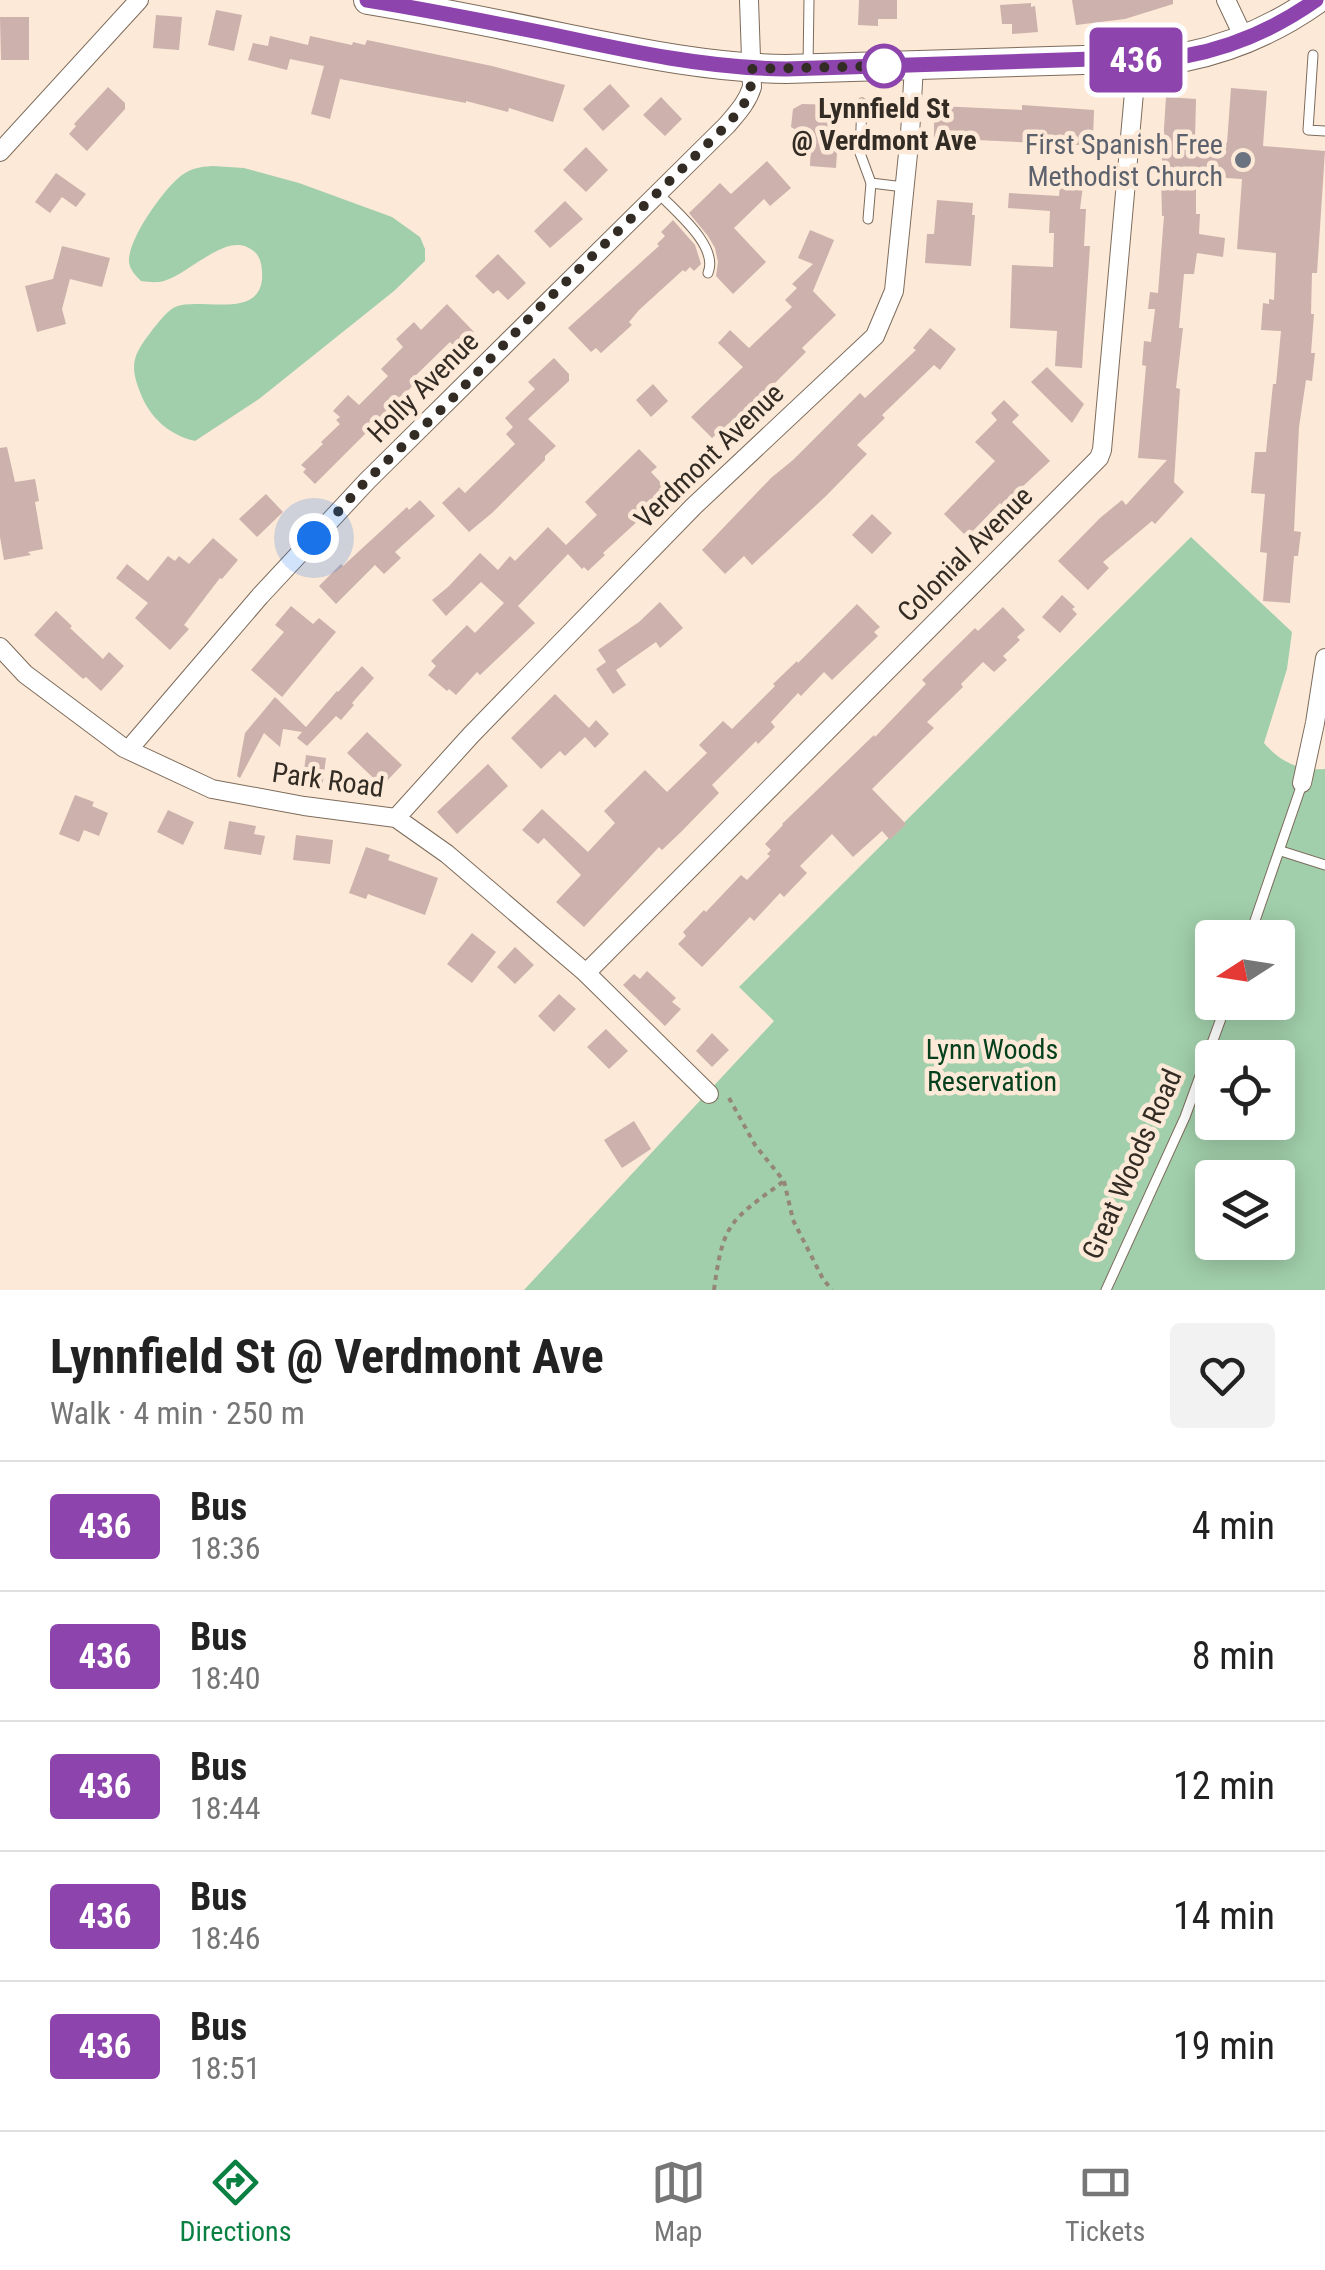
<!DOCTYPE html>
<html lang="en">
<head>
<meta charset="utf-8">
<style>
	body { margin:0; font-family:"Roboto Condensed",sans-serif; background:#f2f2f2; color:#222; height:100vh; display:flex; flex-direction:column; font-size:38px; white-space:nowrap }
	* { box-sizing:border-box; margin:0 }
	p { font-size:32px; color:#767676 }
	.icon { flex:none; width:55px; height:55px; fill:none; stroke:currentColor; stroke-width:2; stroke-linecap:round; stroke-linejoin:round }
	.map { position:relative; height:1290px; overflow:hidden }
	.panel { display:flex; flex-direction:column; background:#fff; flex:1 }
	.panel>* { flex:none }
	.badge { padding:0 20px; border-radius:8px; font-size:35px; line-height:65px }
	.needle { width:65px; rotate:258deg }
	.tools { position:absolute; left:1195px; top:920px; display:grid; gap:20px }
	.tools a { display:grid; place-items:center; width:100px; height:100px; border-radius:10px; background:#fff; box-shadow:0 5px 25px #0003; font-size:50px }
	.you { position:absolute; width:50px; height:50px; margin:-25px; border:8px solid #fff; border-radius:50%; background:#1a73e8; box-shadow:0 0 0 15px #1a73e833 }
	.map>.badge { position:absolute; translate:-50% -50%; box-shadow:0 0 0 5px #fff }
	.round { display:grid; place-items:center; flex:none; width:105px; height:105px; border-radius:10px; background:#f2f2f2 }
	.head { display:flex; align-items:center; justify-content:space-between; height:170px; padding:0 50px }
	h1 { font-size:48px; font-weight:700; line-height:75px }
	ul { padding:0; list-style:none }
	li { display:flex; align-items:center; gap:30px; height:130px; padding:0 50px; border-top:2px solid #e0e0e0 }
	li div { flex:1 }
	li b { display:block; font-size:38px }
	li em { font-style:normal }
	li .badge { min-width:110px; font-weight:700; text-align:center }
	.tab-bar { display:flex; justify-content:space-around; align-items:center; height:140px; border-top:2px solid #e0e0e0; background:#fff; font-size:28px; color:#767676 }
	.tab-bar a { display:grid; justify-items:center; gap:5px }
	.tab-bar .current { color:#0b8043 }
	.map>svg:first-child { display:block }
</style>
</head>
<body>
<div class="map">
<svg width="1325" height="1290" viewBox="0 0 1325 1290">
	<rect width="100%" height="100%" fill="#fde9d7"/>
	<g fill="#a1cfab" fill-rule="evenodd">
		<path d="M212,166L244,168L299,183L392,217L420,237L425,249V261L394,291L259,399L195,441C169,435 149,417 140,392C128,362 135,353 153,329C159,322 166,312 175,307C200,296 266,323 262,271C261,259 258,252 247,247C223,236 188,274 164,281C157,283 149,282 141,281C136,276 130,270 129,262C127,240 165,187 182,175C192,168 200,167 212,166Z"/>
		<path d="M1191,537L1292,632L1287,669L1264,743C1280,762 1300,771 1325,769V1290H524L774,1021L739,987ZM1212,938H1278V1002H1212ZM1212,1058H1278V1122H1212ZM1212,1178H1278V1242H1212Z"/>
	</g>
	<g fill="#ccb1ac">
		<path d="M859,0H897V19H878V26L858,25Z"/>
		<path d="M1072,0H1173V4L1125,19L1076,25Z"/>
		<path d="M1031,3V7L1035,6L1038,32L1012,34V24H1002L1000,5Z"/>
		<path d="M216,10L242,15L234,51L208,45Z"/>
		<path d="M156,15L182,17L179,50L153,48Z"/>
		<path d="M0,17H29V60H1Z"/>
		<path d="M270,36L308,45L310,36L352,45L353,42L365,45L367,40L492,66L565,85L553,122L509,108L508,112L466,101V103L340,79L330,119L311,114L324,66L290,59L287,70L248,60L253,43L268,46Z"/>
		<path d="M610,84L630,106L603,131L583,109Z"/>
		<path d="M108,87L125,103V109L87,151L69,134L76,126L74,124Z"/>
		<path d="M1231,88L1267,91L1263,146L1325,151L1317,273H1312L1311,314H1314L1311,353H1315L1312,381L1306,380L1299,427L1294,531L1301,532L1298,556H1294L1290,603L1263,601L1267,553L1260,552L1265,494L1251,493L1255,452H1266L1273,384H1276L1281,331L1261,330L1263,303L1269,304V299L1274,300L1276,253L1237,249L1242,179L1196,176V214H1200L1199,234L1225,238L1223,257L1197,253L1194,274H1184L1179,328H1183L1176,388L1180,389L1174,482L1184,492L1155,524L1152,521L1103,562L1109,568L1088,590L1058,561L1100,518L1122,500L1126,505L1167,460L1138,458L1146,366L1142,365L1144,341L1151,342L1155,309H1148L1150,292L1158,293L1164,216H1162L1161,176L1166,97L1196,99L1195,141L1227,143Z"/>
		<path d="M661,97L682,119L665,136L643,115Z"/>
		<path d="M802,104L840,105L836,168L810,166L811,139L791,127L793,109Z"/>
		<path d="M1022,105L1094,110L1093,140L1079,139V145L957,139L952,140V153H934V116H939V106L1022,110Z"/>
		<path d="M586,147L608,170L586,192L563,170Z"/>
		<path d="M767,161L791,188L770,206L764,199L734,228L766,262L733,294L716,276L718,262L715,248L708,236L689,213L720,183L731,194Z"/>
		<path d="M56,173L86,194L76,207L62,197L50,213L35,202Z"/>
		<path d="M1061,175L1084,178L1080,209H1086L1084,246H1090L1082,368L1055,366L1057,331L1010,328L1012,265L1053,267L1054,233H1049L1050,211L1008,208L1009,193L1059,196Z"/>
		<path d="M937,200L973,203L972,215H975L971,266L925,263L927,234H934Z"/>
		<path d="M565,201L583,219L550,248L534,231Z"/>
		<path d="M673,220L695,245L701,264L694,271L690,267L685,272L683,270L639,310L629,322L632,325L601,353L596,348L591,352L568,328L659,246L657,244L665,236L661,232Z"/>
		<path d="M810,230L834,240L813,291L836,315L802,348L806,352L770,388L712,438L691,417L743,367L718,343L730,330L749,348L792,307L785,300L797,288L792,284L813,264L798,258Z"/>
		<path d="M62,246L110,258L102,287L70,279L62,309L66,324L37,332L25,286L53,279Z"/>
		<path d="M498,254L526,283L508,300L498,290L493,294L475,276Z"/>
		<path d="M447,304L474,332L457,349L450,342L411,380L414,384L405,394L315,484L303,472L306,469L301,465L323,444L321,442L340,424L336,420L340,417L333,411L348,395L359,405L388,376L381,369L403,347L396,339L414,322L421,330Z"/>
		<path d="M930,328L956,349L940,370L934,365L882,415L885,418L857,445L867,454L826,496L752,565L744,556L725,574L702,550L771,478L793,460L860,393L865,398L916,350L913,348Z"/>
		<path d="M554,358L569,374V381L528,419L556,446L545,456V460L492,513L469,532L442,503L459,487L465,493L515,444L506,434L513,427L505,418L535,389L528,382Z"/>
		<path d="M1047,367L1084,404L1072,423L1031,382Z"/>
		<path d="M653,384L668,401L651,417L636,400Z"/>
		<path d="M1004,400L1019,415L1012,422L1050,461L1021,488L1025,493L1007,510L1000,503L967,537L944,514L995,461L975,442L997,420L991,413Z"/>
		<path d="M7,447L15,482L35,479L39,501L35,502L43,549L28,552L31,555L4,560L0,537V448Z"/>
		<path d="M639,449L657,467L651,472L663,485L659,489L663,493L638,517L640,519L603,553L605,555L588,571L584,567L582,569L568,554L518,606L535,623L480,675L477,672L456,695L449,689L447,691L428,675L436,666L431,661L467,625L475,633L504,603L481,582L446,616L432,600L448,587L480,553L498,570L510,556L515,561L548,527L566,545L597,515L585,502Z"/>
		<path d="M266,494L283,512L257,537L239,519Z"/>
		<path d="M420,500L435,516L395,552L401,558L384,574L375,565L336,604L319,586L341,564L343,566L407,507L409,510Z"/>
		<path d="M872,514L892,533L872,554L852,535Z"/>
		<path d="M213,538L238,560L222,579L220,578L184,625L189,629L170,650L135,618L148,603L116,578L127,564L148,581L168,556L175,561L179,556L189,564Z"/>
		<path d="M1062,595L1075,607L1072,609L1077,614L1060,633L1042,617Z"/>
		<path d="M660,602L683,628L660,648L656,642L616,670L626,685L613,694L596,669L606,662L598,650L639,622Z"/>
		<path d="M857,604L880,627L874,632L878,636L832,680L824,672L801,696L798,693L771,722L775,727L758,744L756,741L712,785L719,793L681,832L662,850L659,847L584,927L556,902L581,875L544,838L538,844L522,830L542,809L588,852L615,823L604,811L645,770L667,792L707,753L699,745L723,721L732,729L775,686L773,684L797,661L798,663Z"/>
		<path d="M291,606L313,624L319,618L336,632L282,697L251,670L284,632L275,625Z"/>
		<path d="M1003,607L1025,630L1017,637L1020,640L1003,656L1007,660L994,672L983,662L961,684L963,687L927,722L934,728L872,789L906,824L890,840L882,831L853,857L832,834L800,866L807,873L784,897L780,893L754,921L750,917L702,967L678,944L686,936L683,932L704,910L706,912L741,875L747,880L770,856L767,854L771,850L765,844L783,825L782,824L874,735L875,737L926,684L922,680L975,628L978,631Z"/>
		<path d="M56,611L72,626L70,628L103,659L109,652L124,666L101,691L86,677L83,679L34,635Z"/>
		<path d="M362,666L374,678L352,703L354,705L341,720L336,716L307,746L297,738L302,732L283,729L280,747L264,733L240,778L237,776L245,733L275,697L306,727L337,691L338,692Z"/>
		<path d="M555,694L589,728L596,720L609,734L595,748L585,737L565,756L560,751L541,769L511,738Z"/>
		<path d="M367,732L402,765L382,786L347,753Z"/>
		<path d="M306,755L326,758L322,789L302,786Z"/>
		<path d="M488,764L508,786L457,834L437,812Z"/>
		<path d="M75,795L94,802L92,806L108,813L99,836L84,830L79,842L59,834Z"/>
		<path d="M168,810L194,822L183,845L157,832Z"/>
		<path d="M229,821L256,826L254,834L265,836L261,855L224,849Z"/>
		<path d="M296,835L333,840L330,864L293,860Z"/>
		<path d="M366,847L390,855L388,860L438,878L425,915L368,894L366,899L349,893Z"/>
		<path d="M472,933L496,952L472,983L447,964Z"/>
		<path d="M515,947L534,965L515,984L497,967Z"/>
		<path d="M647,971L676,998L672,1002L681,1009L665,1026L623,985L634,974L640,979Z"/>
		<path d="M559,994L576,1009L554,1032L538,1016Z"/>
		<path d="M606,1029L628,1051L609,1069L587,1047Z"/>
		<path d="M712,1033L729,1050L712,1067L696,1051Z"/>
		<path d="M634,1121L651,1149L622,1168L604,1140Z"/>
	</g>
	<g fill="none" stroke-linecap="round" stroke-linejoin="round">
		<g stroke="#7d6c5c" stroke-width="11">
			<g id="service">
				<path d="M1313,55L1308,130L1325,131"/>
				<path d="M808,66L809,0"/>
				<path d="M862,103L860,153L871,183L904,187"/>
				<path d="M658,193C676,212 719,246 708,273"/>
				<path d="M868,219L871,183"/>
				<path d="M1281,851L1325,865"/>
				<path d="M1249,938L1302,784"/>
				<path d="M1106,1290L1185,1117L1227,1002"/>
			</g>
		</g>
		<g stroke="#7d6c5c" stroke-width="20">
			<g id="minor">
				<path d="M1226,0L1245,40"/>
				<path d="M0,152L139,0"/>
				<path d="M0,647L25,674L124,748L212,789L304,806L396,818L447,854L586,973L709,1094"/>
				<path d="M129,749L260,596L367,481L727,125C737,113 747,103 752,87L749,0"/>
				<path d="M1302,783L1315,723L1325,658"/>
				<path d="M396,818L471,735L694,506L875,336L894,291L910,134L914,66"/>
				<path d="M586,973L1099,458L1102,450L1137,59"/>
			</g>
		</g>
		<g stroke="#7d6c5c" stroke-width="30">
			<path id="primary" d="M368,0C434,11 499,24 565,38C639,53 710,68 786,69L1185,57C1234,47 1275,29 1316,0"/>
		</g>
		<g stroke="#94877a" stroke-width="4" stroke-dasharray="5 5" stroke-linecap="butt">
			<path d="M729,1098L755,1145L784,1181L793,1220L823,1279L832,1290"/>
			<path d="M714,1290C723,1222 730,1221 784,1181"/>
		</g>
		<use href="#service" stroke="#fff" stroke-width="9"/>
		<use href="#minor" stroke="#fff" stroke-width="18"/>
		<use href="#primary" stroke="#fff" stroke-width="28"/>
	</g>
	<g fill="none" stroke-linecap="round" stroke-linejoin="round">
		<g stroke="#fff" stroke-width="22">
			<path id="line" d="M367,0C428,10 489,22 549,34C628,51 705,68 786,69L1185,56C1234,47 1275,29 1316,0"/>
		</g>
		<use href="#line" stroke="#8e44ad" stroke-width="15"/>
		<path stroke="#332c25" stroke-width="10" stroke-dasharray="0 18" d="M314,538L366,481L447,404L537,310L727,125C745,104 752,97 752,69L884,66"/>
	</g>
	<circle fill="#fff" stroke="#8e44ad" stroke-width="5" cx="884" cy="66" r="20"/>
	<circle fill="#6b7280" stroke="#fde9d7" stroke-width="4" cx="1243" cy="160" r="10"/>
	<g text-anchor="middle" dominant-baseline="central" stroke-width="9" stroke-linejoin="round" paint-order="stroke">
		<g font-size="28" font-weight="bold" fill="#332c25" stroke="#fde9d7">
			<text x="884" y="108">Lynnfield St<tspan x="884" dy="32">@ Verdmont Ave</tspan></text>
		</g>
		<g font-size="28" fill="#5b616d" stroke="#fde9d7" text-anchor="end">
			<text x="1223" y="144">First Spanish Free<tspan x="1223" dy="32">Methodist Church</tspan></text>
		</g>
		<g font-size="28" fill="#332c25" stroke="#fde9d7">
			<text transform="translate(423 387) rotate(-45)">Holly Avenue</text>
			<text transform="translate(709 456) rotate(-44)">Verdmont Avenue</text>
			<text transform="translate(965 554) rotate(-45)">Colonial Avenue</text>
			<text transform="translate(328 780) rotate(8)">Park Road</text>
			<text transform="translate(1132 1164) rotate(-66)">Great Woods Road</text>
		</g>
		<g font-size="28" fill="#04401d" stroke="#fde9d7">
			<text x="992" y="1049">Lynn Woods<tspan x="992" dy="32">Reservation</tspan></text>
		</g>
	</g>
</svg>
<div class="tools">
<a><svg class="needle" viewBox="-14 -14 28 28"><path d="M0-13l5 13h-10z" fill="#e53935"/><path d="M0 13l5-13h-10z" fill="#767676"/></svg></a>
<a><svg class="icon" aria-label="locate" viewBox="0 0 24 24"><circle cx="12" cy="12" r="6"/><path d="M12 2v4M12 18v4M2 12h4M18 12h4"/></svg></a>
<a><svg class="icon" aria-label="layers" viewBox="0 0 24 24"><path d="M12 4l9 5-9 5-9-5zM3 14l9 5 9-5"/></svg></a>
</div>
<div class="you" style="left:314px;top:538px"></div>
<b class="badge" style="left:1136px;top:60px;background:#8e44ad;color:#fff">436</b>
</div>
<section class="panel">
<div class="head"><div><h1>Lynnfield St @ Verdmont Ave</h1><p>Walk · 4 min · 250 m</p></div><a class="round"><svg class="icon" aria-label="heart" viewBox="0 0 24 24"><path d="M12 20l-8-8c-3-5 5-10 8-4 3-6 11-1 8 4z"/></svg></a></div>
<ul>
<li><span class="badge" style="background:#8e44ad;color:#fff">436</span><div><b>Bus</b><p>18:36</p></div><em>4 min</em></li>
<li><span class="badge" style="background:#8e44ad;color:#fff">436</span><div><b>Bus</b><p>18:40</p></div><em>8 min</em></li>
<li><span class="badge" style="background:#8e44ad;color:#fff">436</span><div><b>Bus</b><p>18:44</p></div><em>12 min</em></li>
<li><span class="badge" style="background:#8e44ad;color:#fff">436</span><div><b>Bus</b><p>18:46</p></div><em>14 min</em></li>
<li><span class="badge" style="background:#8e44ad;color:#fff">436</span><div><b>Bus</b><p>18:51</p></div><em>19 min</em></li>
</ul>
</section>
<nav class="tab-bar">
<a class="current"><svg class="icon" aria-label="directions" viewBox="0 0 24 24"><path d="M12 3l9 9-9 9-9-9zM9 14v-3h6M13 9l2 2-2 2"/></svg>Directions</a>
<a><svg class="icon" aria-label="map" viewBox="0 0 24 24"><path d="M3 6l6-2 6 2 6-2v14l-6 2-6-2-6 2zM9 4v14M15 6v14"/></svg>Map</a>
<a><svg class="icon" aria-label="tickets" viewBox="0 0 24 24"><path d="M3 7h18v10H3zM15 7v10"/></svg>Tickets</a>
</nav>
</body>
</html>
